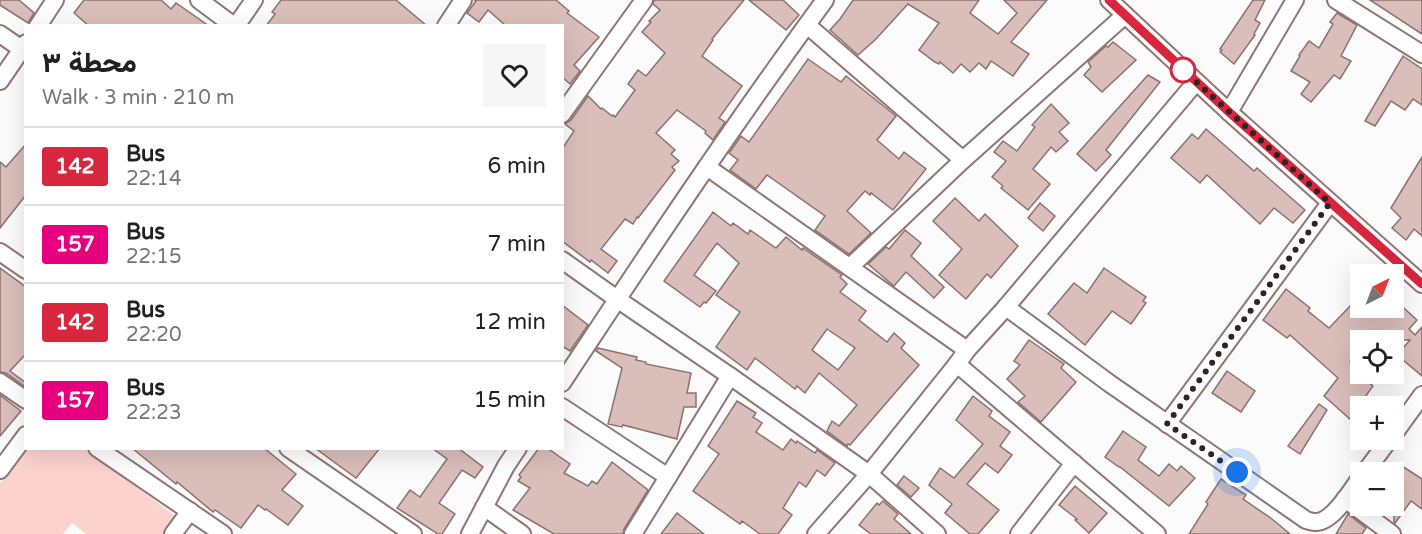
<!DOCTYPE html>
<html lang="en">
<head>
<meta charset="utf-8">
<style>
	body { margin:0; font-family:"Varela Round",Vazirmatn,sans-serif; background:#f6f6f6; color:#202124; height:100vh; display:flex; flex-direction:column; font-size:22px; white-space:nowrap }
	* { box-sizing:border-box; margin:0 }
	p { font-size:20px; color:#757577 }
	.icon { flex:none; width:33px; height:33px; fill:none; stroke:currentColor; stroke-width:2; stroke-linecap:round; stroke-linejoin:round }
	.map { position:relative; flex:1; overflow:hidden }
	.details { position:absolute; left:24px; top:24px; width:540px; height:426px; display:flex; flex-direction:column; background:#fff; border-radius:0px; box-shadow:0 6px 24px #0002 }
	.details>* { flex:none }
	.badge { padding:0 12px; border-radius:4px; font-size:21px; line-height:39px }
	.needle { width:39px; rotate:42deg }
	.tools { position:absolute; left:1350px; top:264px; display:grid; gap:12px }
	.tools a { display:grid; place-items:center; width:54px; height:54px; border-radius:0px; background:#fff; box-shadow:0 6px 24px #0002; font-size:30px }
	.you { position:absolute; width:30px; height:30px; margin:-15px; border:4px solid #fff; border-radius:50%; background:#1a73e8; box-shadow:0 0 0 9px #1a73e833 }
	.map>.badge { position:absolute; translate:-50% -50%; box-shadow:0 0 0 3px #fff }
	.round { display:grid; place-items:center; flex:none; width:63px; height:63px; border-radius:0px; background:#f6f6f6 }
	.summary { display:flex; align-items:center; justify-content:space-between; height:102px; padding:0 18px }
	h1 { font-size:28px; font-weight:800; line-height:45px }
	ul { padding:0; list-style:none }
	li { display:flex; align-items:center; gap:18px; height:78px; padding:0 18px; border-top:2px solid #e0e0e0 }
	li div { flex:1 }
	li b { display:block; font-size:22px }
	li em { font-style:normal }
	li .badge { min-width:66px; font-weight:700; text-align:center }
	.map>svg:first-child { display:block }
</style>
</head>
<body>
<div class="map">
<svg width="1422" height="534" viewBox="0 0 1422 534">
	<rect width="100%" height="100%" fill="#fbfbfb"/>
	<path fill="#fcd2cd" d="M26,449H86L175,516L162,534H86L72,523L63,534H0V483Z"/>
	<g fill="#dabeba" stroke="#8c726f" stroke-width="1.5" fill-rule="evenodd">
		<path d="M0,0H19L34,13L28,23L0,5Z"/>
		<path d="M84,0H161L171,9L176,3L209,26H89L74,13Z"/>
		<path d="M281,0H396L427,26H266L275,14L272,12Z"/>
		<path d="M474,0H556L569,11L567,13L599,37L574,65L580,71L570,84L562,77V26H506L488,10L479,22L467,13L476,1Z"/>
		<path d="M654,0H744L712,39L713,40L702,56L742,86L719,118L725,122L713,140L705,133L706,131L677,110L656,133L675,150L671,154L679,161L672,167L675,170L638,218L637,217L633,224L625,219L601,249L617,261L608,273L591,260L590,262L562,241V149L574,131L565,124L571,120L588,96L601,109L602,108L612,116L613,115L615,117L635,90L628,84L638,70L646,76L665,53L642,32L651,22L649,21L660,10L653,4Z"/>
		<path d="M749,0H783L799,15L786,30Z"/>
		<path d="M853,0H979L970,13L998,34L1017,13L1004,0H1047L1011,42L1029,54L1013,76L991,61L986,69L979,63L970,72L961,64L953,73L940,62L939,64L935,62L919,50L939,23L908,4L875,40L858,55L830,30L840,19Z"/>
		<path d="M1253,0H1265L1255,20L1260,23L1254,34L1255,35L1234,64L1220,52L1222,50L1220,49Z"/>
		<path d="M1370,0H1422V34Z"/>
		<path d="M1337,13L1357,25L1341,56L1351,61L1340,79L1334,75L1311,102L1301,94L1310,82L1291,71L1300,56L1299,55L1309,41L1319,48L1333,24L1330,22Z"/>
		<path d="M1113,42L1136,60L1102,92L1084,75L1091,67L1088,62L1106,46L1108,47Z"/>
		<path d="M1403,56L1422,69V105L1413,99L1405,110L1391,101L1375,126L1365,121Z"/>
		<path d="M808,59L841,82L846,76L896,116L877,140L899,159L904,152L926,169L893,210L871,193L870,195L865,191L847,211L871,233L849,254L815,230L825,216L767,175L756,189L730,170L738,160L729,153L741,136L749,142Z"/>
		<path d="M1148,75L1160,82L1106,150L1111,155L1096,171L1077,154Z"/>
		<path d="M1051,104L1069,123L1059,132L1068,141L1056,152L1051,147L1033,169L1050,184L1028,210L1001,188L1003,186L992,177L1006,161L994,152L1003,141L1017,151L1035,127L1032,125Z"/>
		<path d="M1206,129L1254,171L1257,168L1305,210L1293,223L1274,208L1260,224L1207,175L1200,183L1171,158L1192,134L1198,139Z"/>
		<path d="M26,144V195L0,228V162L6,167Z"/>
		<path d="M1422,157V236L1414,229L1406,240L1392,228L1401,218L1391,208Z"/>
		<path d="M955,198L979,221L985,214L1018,246L991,278L987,274L966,299L939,275L962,249L933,221Z"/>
		<path d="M1040,203L1055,216L1043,231L1028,218Z"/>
		<path d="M713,212L731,226L733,223L748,234L750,230L776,248L786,237L802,250L803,248L842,275L840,277L847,284L840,292L866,311L859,320L887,342L894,333L905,343L901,348L919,365L850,445L848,444L847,446L827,431L832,421L839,426L857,405L819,373L805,393L797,386L795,389L755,358L747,370L716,347L740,312L716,295L739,263L717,243L694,275L716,291L706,303L704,302L700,307L664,281ZM827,329L855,348L838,370L812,350Z"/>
		<path d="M905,230L921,243L911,256L944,287L934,298L906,272L894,286L868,264L886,247L889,249Z"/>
		<path d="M0,268L26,287V354L10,371L26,383L24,386L6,373L0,372Z"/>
		<path d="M1104,268L1146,297L1143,301L1146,303L1131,324L1112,311L1085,345L1048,314L1074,283L1087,293Z"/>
		<path d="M1286,289L1310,308L1308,311L1329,328L1352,304L1356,308H1394V304L1396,301L1417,320L1409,329L1415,335L1422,327V376L1397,355L1410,340H1360V348L1350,361L1359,368L1355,372L1373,386L1360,404V428L1324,396L1338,378L1290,335L1287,338L1263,320Z"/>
		<path d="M562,305L588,325L570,351L562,346Z"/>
		<path d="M1029,340L1064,364L1061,368L1076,382L1041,422L1018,402L1025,396L1007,379L1020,365L1014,361Z"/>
		<path d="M598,348L637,357L636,360L646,362V364L691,373L687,393H696V407H684L677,439L623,425L622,427L608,424L622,368L596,351Z"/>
		<path d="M1227,371L1255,391L1241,412L1212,393Z"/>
		<path d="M0,395L21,411L0,436Z"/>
		<path d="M973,396L992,411L989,416L1010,432L1000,446L1012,455L998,473L985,463L967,484L999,510L978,534H970L945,513L952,504L929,485L940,468L954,478L983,444L956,420Z"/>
		<path d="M737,401L756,413L753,417L762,423L756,432L783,450L791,439L796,443L797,441L815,453L817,450L835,463L825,476L817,470L806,487L799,482L783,508L792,515L778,534H760L742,521L740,524L693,491L719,454L708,446Z"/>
		<path d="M1319,404L1327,410L1300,454L1288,446Z"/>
		<path d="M1123,431L1146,447L1138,460L1159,476L1169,464L1177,471L1181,466L1195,478L1169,506L1120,467H1119L1105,457Z"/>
		<path d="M132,448H264L296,474L282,490L303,506L288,525L266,509L265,510L258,505L241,528L215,510L213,512L177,482L176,484Z"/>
		<path d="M315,448H380L356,478Z"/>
		<path d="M432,448H458L483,467L475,478L462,470L439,503L455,514L442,534H438L397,508L410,490L420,497L447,459Z"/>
		<path d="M539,448H547L570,464L564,473L588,486L592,481L597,484L612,462L648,490L624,529L623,534H554L513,510L530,488L518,481L521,477L519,475Z"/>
		<path d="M1402,466L1422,479V509L1411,501L1395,523L1394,522V479Z"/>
		<path d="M904,476L919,488L911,497L897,485Z"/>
		<path d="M1221,479L1246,495L1243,499L1272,519L1290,534H1189L1208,504L1206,502Z"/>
		<path d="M1075,486L1107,513L1089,533L1075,520L1077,519L1059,505Z"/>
		<path d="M883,501L898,514L894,519L911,534H871L859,525L877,503L879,505Z"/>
		<path d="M677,513L704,534H661Z"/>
		<path d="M1348,514L1366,528L1362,534H1336Z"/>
	</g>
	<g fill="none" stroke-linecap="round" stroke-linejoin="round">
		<g stroke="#917773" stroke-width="20">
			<g id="minor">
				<path d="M199,0L234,26"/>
				<path d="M1109,0L1229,112L1422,284"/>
				<path d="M1336,0L1422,54"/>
				<path d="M807,25L963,160"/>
				<path d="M38,26L55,0"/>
				<path d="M236,26L254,0"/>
				<path d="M446,26L463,0"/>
				<path d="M0,34L26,52"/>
				<path d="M0,81L26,43"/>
				<path d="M1229,112L1295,0"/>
				<path d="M562,114L644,0"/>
				<path d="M707,167L967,350"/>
				<path d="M0,252L26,270"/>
				<path d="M562,260L617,299L730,376L869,474L937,534"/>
				<path d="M850,267L963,160L1125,15"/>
				<path d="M1006,307L1109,383L1306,520C1309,521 1312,522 1315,522C1332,523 1351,491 1360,478"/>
				<path d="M957,364L1157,534"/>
				<path d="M0,382L26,400"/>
				<path d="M562,383C647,254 733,125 825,0"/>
				<path d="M562,407L668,477"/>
				<path d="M1167,424L1330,203"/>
				<path d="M1394,434L1422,395"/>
				<path d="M97,448L223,534"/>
				<path d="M288,448L413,534"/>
				<path d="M0,470L26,435"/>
				<path d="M1365,472L1389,440"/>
				<path d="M1345,499L1392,534"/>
				<path d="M484,507L522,534"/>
				<path d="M173,534L190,511"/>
				<path d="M470,534L506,466L518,448"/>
				<path d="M633,534L730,376"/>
				<path d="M816,534L869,474L957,364L967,350L1006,307L1196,82"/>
				<path d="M1019,534L1074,463"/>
			</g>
		</g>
		<use href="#minor" stroke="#fff" stroke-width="16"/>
	</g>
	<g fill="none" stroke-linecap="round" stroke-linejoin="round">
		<g stroke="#fff" stroke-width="14">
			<path id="line" d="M1109,0L1229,112L1422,284"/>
		</g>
		<use href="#line" stroke="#d7263d" stroke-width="9"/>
		<path stroke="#2f2422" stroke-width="6" stroke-dasharray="0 10.8" d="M1183,70L1182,69L1330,203L1167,424L1237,472"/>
	</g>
	<circle fill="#fff" stroke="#d7263d" stroke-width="3" cx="1183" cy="70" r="12"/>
</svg>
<div class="tools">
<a><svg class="needle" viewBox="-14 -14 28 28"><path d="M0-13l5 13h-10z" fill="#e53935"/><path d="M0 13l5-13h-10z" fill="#757577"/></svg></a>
<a><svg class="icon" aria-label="locate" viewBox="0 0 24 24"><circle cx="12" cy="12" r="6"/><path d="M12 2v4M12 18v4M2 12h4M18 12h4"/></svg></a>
<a>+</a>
<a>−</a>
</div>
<div class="you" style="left:1237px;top:472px"></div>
<section class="details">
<div class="summary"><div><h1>محطة ٣</h1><p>Walk · 3 min · 210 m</p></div><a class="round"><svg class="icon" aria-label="heart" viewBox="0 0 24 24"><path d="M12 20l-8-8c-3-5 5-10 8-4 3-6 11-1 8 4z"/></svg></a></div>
<ul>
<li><span class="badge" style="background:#d7263d;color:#fff">142</span><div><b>Bus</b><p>22:14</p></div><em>6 min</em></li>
<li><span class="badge" style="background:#e6007e;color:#fff">157</span><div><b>Bus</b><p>22:15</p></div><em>7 min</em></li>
<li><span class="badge" style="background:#d7263d;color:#fff">142</span><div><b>Bus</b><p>22:20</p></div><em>12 min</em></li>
<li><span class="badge" style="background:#e6007e;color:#fff">157</span><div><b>Bus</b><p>22:23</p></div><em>15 min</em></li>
</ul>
</section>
</div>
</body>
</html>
